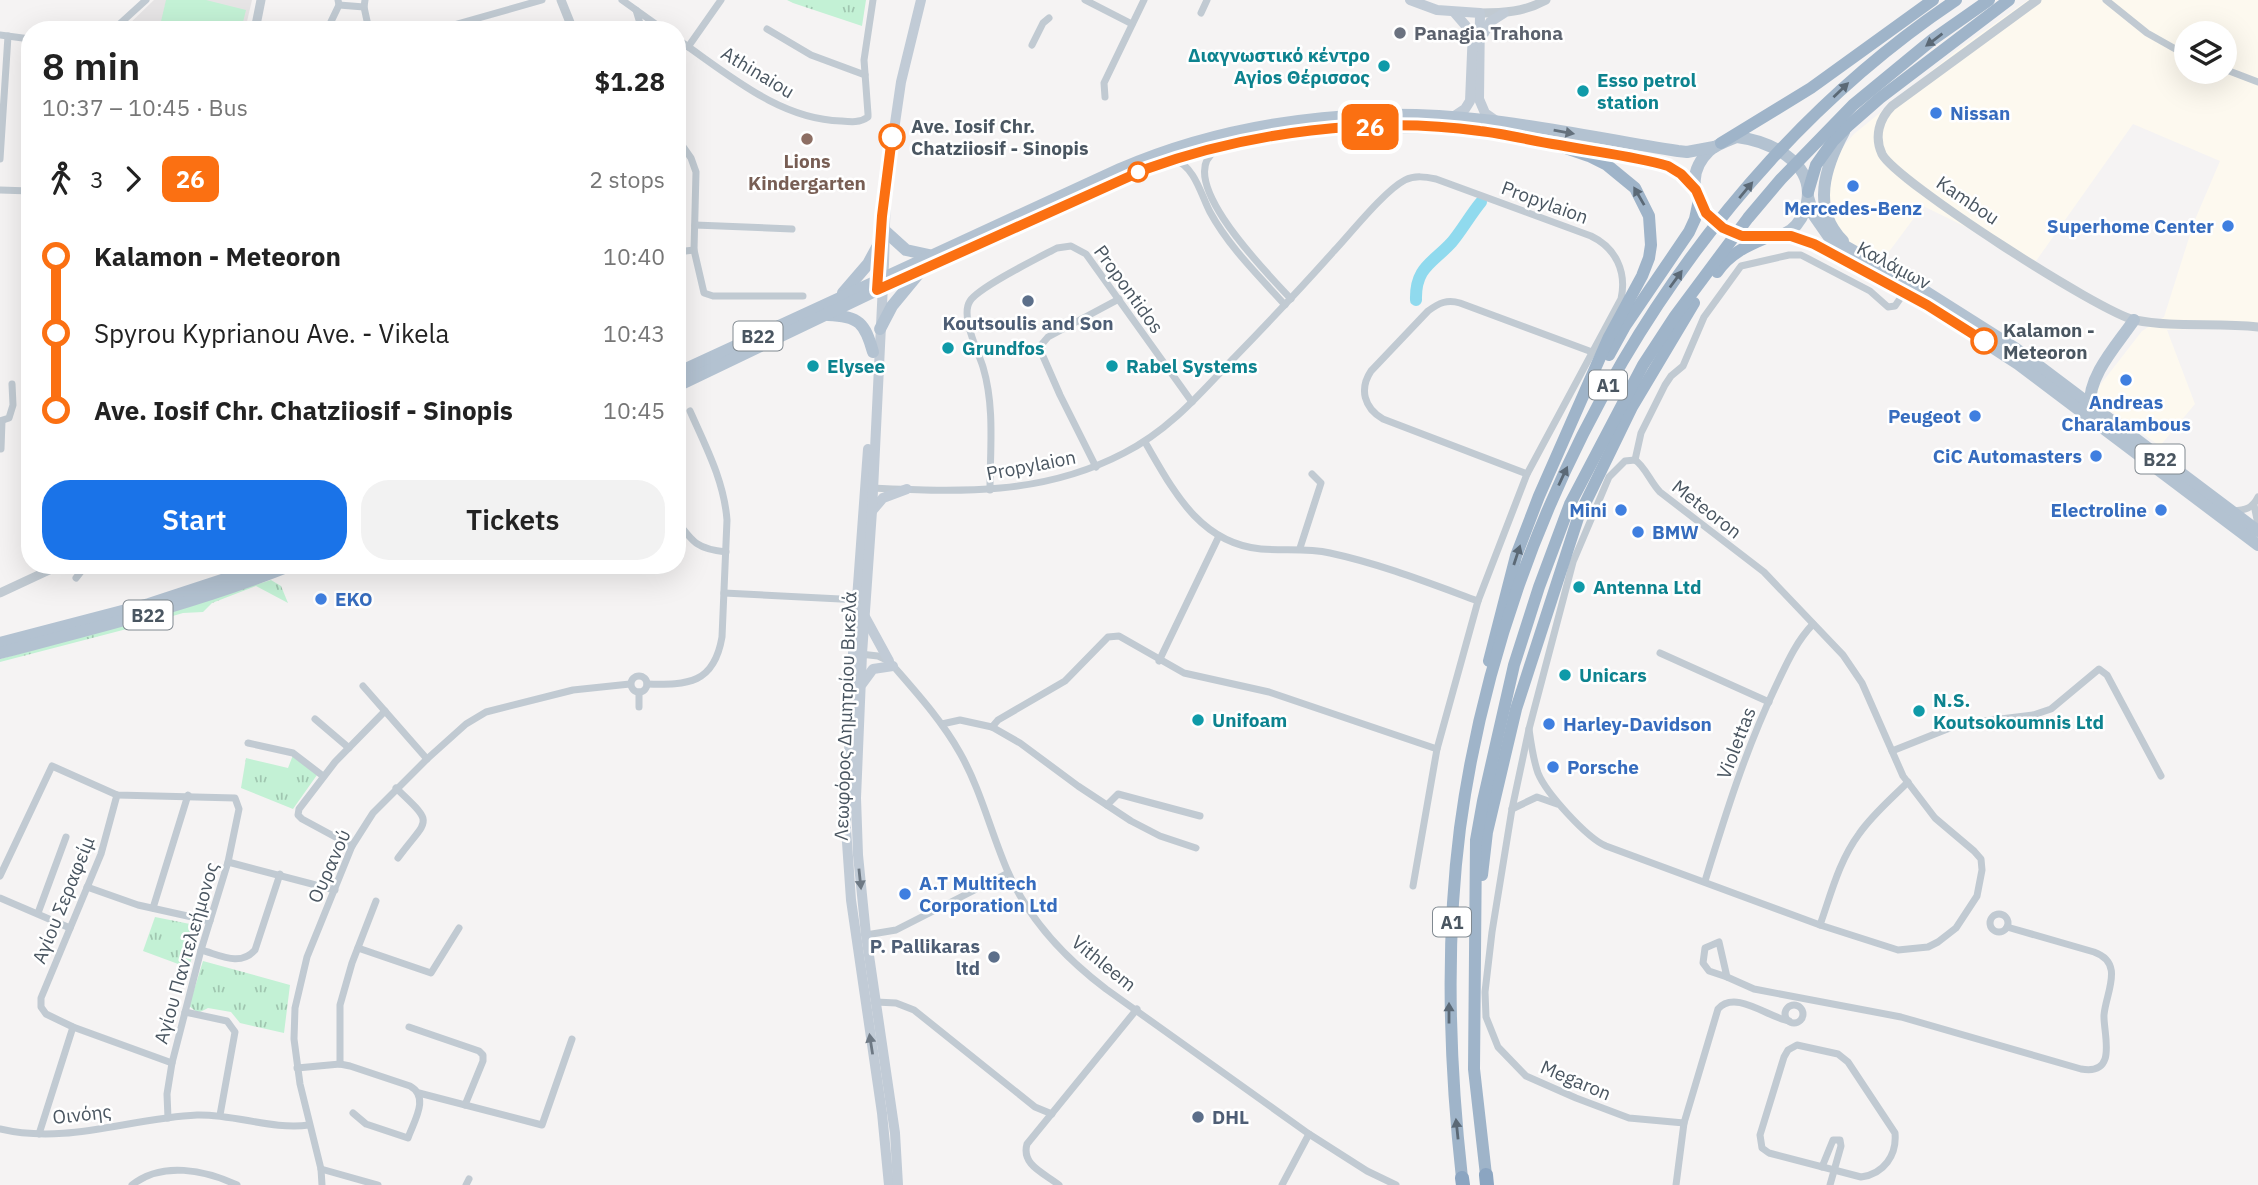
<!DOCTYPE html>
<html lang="en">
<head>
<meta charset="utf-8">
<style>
	body { margin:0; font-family:"IBM Plex Sans",sans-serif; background:#f2f2f2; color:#222; height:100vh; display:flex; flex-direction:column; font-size:26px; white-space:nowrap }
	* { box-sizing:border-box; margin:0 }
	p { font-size:23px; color:#767676 }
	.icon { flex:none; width:38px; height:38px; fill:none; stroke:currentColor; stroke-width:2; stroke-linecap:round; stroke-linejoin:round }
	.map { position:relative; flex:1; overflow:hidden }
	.sheet { position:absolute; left:21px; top:21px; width:665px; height:553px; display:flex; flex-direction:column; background:#fff; border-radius:28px; box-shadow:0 7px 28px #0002 }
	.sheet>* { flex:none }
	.badge { padding:0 14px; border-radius:10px; font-size:24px; line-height:46px }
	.tools { position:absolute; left:2174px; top:21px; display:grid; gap:14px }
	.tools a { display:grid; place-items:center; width:63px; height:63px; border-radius:50%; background:#fff; box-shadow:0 7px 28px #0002; font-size:35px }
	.map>.badge { position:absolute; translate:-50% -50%; box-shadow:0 0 0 4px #fff }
	.legs { display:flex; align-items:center; gap:10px; height:77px; padding:0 21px; font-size:23px }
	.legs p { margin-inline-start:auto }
	.headline { display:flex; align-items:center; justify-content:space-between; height:119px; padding:0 21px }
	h1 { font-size:38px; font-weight:600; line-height:52px }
	.primary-button { display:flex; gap:14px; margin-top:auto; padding:14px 21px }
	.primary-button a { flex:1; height:80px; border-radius:28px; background:#1a73e8; color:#fff; font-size:28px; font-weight:600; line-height:80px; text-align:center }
	.primary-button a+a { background:#f2f2f2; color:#222 }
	ul { padding:0 21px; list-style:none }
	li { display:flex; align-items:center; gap:24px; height:77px; font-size:26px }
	li i { display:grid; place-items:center; width:10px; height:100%; margin:0 9px; background:currentColor }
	li i::after { content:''; width:18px; height:18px; margin:-9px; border:5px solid; border-radius:50%; background:#fff }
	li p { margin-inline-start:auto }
	li:first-child i { background:linear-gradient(#0000 50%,currentColor 0) }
	li:last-child i { background:linear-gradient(currentColor 50%,#0000 0) }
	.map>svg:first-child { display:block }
</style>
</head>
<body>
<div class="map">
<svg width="2258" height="1185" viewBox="0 0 2258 1185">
	<defs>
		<pattern id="grass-tufts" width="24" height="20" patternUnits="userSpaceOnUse" patternTransform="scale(1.75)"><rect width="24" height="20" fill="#c3f1d5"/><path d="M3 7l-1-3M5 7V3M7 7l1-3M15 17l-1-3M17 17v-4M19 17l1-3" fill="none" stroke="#a0c6b0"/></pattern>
	</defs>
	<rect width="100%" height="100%" fill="#f5f3f3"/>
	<path fill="#fdf9ef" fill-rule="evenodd" d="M2028,0H2258V326L2167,330L2195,404L2160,446L2097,401V389L2142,331L2164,317L2194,222L2220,161L2133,124L2036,261L1923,206L1885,257L1850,245L1824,209L1827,165L1854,134L1956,51ZM2186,33H2224V72H2186Z"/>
	<path fill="#e6e4e5" d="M154,0H252L245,30H123Z"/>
	<g fill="url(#grass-tufts)">
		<path d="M787,0H866L862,26L793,3Z"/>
		<path d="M271,580L281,586L288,603L256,586L212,603L203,612L183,613L159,620L154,630L146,624L0,662V659L131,623Z"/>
		<path d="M293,755L317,775L293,809L241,788L246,758L288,768Z"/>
		<path d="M155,917L195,925L198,934L189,968L143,951Z"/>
		<path d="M203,961L290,985L284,1033L240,1023L231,1012L208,1008L198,1013L189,1006Z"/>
	</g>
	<path fill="#c3f1d5" d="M166,0H206L246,10L241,30H159Z"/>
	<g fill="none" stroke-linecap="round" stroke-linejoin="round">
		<path stroke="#90daee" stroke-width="12" d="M1416,300C1415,267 1433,263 1452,242C1462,230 1471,214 1481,202"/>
		<g stroke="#c1cad2" stroke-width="7">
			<path d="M365,0L364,7L369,30"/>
			<path d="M622,0L664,30"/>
			<path d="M1085,0L1132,24"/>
			<path d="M2106,0L2147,33L2186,55"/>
			<path d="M339,5L364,7"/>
			<path d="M636,10L642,30"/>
			<path d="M1201,13L1207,0"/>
			<path d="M767,29L811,55L865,75"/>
			<path d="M113,30L146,0"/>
			<path d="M327,30L339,5L338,0"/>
			<path d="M436,30L542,0"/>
			<path d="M0,35L30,39"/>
			<path d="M677,39C727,73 778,119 841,121C851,122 860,123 868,117V114L864,60L873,0"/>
			<path d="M1032,45L1043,23L1049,18"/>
			<path d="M688,47L721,0"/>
			<path d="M2224,69L2258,82"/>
			<path d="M1105,97L1104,83L1144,0"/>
			<path d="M677,138L691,158L696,172L694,250L704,293L713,296H803"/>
			<path d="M1215,151C1173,180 1270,276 1291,299"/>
			<path d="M0,159L8,36"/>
			<path d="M1175,160C1195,167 1201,195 1210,212C1229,247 1259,276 1285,305"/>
			<path d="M0,190L30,191"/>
			<path d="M695,225L792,229"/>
			<path d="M677,252L694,250"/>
			<path d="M0,421L9,418L13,405L12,384"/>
			<path d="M1145,442C1173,490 1199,543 1261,549C1285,551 1307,548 1330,553C1381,564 1429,583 1478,601"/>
			<path d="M1,449L2,421"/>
			<path d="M1635,460L1625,461L1609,477L1573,562L1529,729L1512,809L1492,932L1485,992L1486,1017L1498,1047L1526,1076L1576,1098L1629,1118L1684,1123"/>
			<path d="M1635,460L1641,433L1665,385L1671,376L1683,366L1704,317L1741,266L1789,255H1801L1870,291L1888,307L1895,306L1904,293"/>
			<path d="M1096,467L1060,395L1042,354V344L1048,337L1119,299"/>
			<path d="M1527,474L1383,419C1364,408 1359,389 1371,371L1428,311C1439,303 1447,299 1460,303L1592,352"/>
			<path d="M870,488C959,492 1042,496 1124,453C1168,431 1199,395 1232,360C1267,324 1301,288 1334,251C1351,233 1384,191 1405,180C1415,175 1426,177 1436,179L1591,236C1616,248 1627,272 1621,299L1527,474L1478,601L1437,749L1413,886"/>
			<path d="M990,490C990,450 995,407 983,367C978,351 960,316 970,301C979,287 1040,257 1057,248L1071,246L1086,254L1192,402"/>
			<path d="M2254,505L2258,524"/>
			<path d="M2233,511C2245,510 2252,509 2258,497"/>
			<path d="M677,521C693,543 698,549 726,552"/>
			<path d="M1300,548L1321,483L1312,474"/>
			<path d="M76,578L86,565"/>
			<path d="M724,593L860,600"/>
			<path d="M1660,653L1769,702"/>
			<path d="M860,654L878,656L889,661C914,690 941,719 960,753C981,790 991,833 1008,872C1029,920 1065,958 1106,989L1309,1134L1367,1171L1396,1185"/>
			<path d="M1159,661L1219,536"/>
			<circle cx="639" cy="684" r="8"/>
			<path d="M647,684C688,685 714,684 722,637L727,520C724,481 706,447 690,411"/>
			<path d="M363,686L427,759"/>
			<path d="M639,707V692"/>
			<path d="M315,719L349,748"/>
			<path d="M942,724L960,720L992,727L1020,743L1078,786L1131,821L1160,836L1196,848"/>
			<path d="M992,727L998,720L1065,681L1108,637L1119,636L1184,673L1269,692L1437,749"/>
			<path d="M1529,729C1531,744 1533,759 1538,773C1546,793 1587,838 1606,846L1820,925L1898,950L1928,947L1938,942L1956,928L1977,896L1982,870L1981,859L1974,851L1935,818L1903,776L1862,683L1843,655L1764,572L1660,492C1651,483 1644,465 1635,460"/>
			<path d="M248,743L293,753L323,776"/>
			<path d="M1892,751L1960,724L2033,715L2051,709L2099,669L2107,675L2161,776"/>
			<path d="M396,788C436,826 428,817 398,858"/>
			<path d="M117,795L101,854L41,998V1007L46,1014L73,1027L172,1063"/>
			<path d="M1107,805L1118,794L1200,816"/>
			<path d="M1512,809L1537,797L1557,804"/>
			<path d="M352,846L302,819L298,815L299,809L335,762L385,711"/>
			<path d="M228,862L335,890"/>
			<path d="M0,876L52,766L117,795L235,798L239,809L228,862L201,950L172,1063L167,1094L168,1118"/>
			<path d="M1705,881C1725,816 1745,751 1775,688C1786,665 1795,643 1813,624"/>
			<path d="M87,887L138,905L210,921"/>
			<path d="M0,898L70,928"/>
			<path d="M153,908L188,795"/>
			<path d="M38,913L66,837"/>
			<circle cx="1999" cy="923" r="9"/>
			<path d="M1820,925C1831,894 1839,861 1859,834C1872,815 1891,799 1908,782"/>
			<path d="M866,935L896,930L1008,873"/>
			<path d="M1719,942L1727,977L1709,971L1703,963L1705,948Z"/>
			<path d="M358,948L431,973L459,928"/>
			<path d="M201,950C220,955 240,967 255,950L280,874"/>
			<path d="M1727,977L1754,989L1901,1017L2081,1069C2119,1076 2103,1033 2104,1015C2106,992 2125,963 2094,952L2007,927"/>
			<path d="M876,1002L896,1003L914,1010L1035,1107L1052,1114"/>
			<circle cx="1794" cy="1014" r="9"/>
			<path d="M185,1012L227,1021L235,1032L220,1115"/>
			<path d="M409,1027L479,1051L483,1055V1061L465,1105"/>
			<path d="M1797,1045L1838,1054L1848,1062L1895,1133C1897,1155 1884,1174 1861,1177L1769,1153L1762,1148L1760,1135L1784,1057L1788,1050Z"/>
			<path d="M340,1064V1005L352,963L376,901"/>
			<path d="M297,1068L340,1064L350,1066L410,1086C430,1097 414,1121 408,1138L366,1124L353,1113"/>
			<path d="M419,1093L542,1125L572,1039"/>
			<path d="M0,1129C67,1145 130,1118 197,1115C235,1114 272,1130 309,1125"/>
			<path d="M39,1134L73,1027"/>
			<path d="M1822,1167L1833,1140H1840L1841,1146L1830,1185"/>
			<path d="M321,1169L378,1185"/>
			<path d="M132,1185C162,1161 205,1170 237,1185"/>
			<path d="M322,1185L321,1169L300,1084L294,1039L295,1008L307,957L352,846L373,813L427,759L466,724L486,712L573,690L630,684"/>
			<path d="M466,1185L469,1179"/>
			<path d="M1059,1185C1044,1173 1021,1165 1027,1144L1137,1009"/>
			<path d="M1282,1185L1309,1134"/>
			<path d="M1676,1185L1684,1123L1718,1009C1735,989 1769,1018 1789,1021"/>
		</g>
		<g stroke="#c1cad2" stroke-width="9">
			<path d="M561,0L573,30"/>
			<path d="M2037,0L1892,106C1879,119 1874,137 1882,154C1897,182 2101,313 2135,320C2175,328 2218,322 2258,327"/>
			<path d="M1480,13C1504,13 1524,12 1546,0"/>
			<path d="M255,30L261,0"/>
			<path d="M0,593L60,565"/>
		</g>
		<g stroke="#c1cbd6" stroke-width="10">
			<path d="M1410,0L1437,10L1480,13L1479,99L1485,113L1495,120"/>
			<path d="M1454,12L1466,26L1471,40"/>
			<path d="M1481,39L1490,22L1504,13"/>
			<path d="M1453,117L1465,109L1470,101L1473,30"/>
			<path d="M868,449L853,653L846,828L851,900L882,1113L889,1185"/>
			<path d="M872,511L883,498L907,489"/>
			<path d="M865,617L889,661"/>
			<path d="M862,684L873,669L893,666"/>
			<path d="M898,1185L895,1133L866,935L858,855L856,798L862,654L872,511L884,264L886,185L901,82L921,0"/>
		</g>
		<g stroke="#b3c2d1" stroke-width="12">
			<path d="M1737,137C1769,141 1815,162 1807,202C1805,212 1800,223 1791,230C1783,236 1771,237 1761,237C1716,238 1671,188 1709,151C1717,144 1727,141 1737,137Z"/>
			<path d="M1808,197L1813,214L1829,237L1928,293L2015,348L2258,531"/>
			<path d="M885,231L906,250L929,255"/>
			<path d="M1776,236L1797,237L1814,244L1927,305L2018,364L2258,545"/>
			<path d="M1843,241C1811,209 1825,167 1844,132"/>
			<path d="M843,293L868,264L881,240"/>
			<path d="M828,315C859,316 865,323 873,352"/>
			<path d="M880,329L892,306L920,272"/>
			<path d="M677,373L1120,169C1234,120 1361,106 1484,120C1549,127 1613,141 1678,151L1687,152L1714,147"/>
			<path d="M677,386L925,267L1095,191L1146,169L1213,148L1294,133L1346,128L1433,127L1479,130L1658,163L1675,169L1697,190"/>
			<path d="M2090,406C2088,375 2118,344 2134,320"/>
			<path d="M0,643L149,604L268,565"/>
			<path d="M0,653C99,627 197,603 292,565"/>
		</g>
		<g stroke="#9fb4c9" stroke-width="12">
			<path d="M1721,143L1811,88L1933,0"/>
			<path d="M1808,192L1816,165L1833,141L1848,126L1880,98L2009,0"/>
			<path d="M1717,272C1730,253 1747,246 1768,237"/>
			<path d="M1609,355L1625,326L1689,232L1695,219L1699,200"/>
			<path d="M1489,661L1516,556L1539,496L1609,337L1642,276L1649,258L1651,245L1649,216L1635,188L1607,165L1589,156L1557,145"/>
			<path d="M1482,875L1487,832L1516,709L1578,518L1632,407L1694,303"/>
			<path d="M1486,1175L1474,1069L1476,840L1483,801L1514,665L1539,587L1570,504L1643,365L1675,316L1748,218L1781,179L1853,105L1932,40L1989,0"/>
			<path d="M1462,1178C1449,1061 1445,945 1460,828C1503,507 1685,181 1956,0"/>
		</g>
		<g stroke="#8ba5c1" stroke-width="14">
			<path d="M1486,1175L1487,1185"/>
			<path d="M1462,1178L1463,1185"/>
		</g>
	</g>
	<defs><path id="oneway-solid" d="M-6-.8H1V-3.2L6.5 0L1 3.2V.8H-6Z" transform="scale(1.75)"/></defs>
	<g fill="#5b6976">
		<use href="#oneway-solid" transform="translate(1934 40) rotate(143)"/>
		<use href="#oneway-solid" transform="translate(1841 90) rotate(-44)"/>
		<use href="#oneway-solid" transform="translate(1746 190) rotate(-50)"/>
		<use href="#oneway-solid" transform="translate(1639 196) rotate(-120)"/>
		<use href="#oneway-solid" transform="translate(1676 279) rotate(-54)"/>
		<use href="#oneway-solid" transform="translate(1563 476) rotate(-65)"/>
		<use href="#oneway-solid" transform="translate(1517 555) rotate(-72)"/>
		<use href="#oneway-solid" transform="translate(1449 1013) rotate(-90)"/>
		<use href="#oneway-solid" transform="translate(1457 1129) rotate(-96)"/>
	</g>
	<use fill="#64717d" href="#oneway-solid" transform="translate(1564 132) rotate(10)"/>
	<g fill="#6e7984">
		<use href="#oneway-solid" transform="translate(860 879) rotate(84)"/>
		<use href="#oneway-solid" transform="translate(871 1044) rotate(-99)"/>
	</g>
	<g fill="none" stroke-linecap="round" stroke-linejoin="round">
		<g stroke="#fff" stroke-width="16">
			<path id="line-1" d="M892,137L882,216L877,290L1146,169C1248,132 1372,116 1480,131C1507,134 1532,141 1559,145C1595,152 1633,156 1668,166L1681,174L1696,190L1706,213L1723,228L1742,236H1791L1814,244L1927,305L1984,341"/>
		</g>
		<use href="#line-1" stroke="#fb7012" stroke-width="10"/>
	</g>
	<circle fill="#6b7280" stroke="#fff" stroke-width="2.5" cx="1400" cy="33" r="7"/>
	<g fill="#0f9aa8" stroke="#fff" stroke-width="2.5">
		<circle cx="1384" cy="66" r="7"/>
		<circle cx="1583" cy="91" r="7"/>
		<circle cx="948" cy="348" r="7"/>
		<circle cx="813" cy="366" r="7"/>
		<circle cx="1112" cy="366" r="7"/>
		<circle cx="1579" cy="587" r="7"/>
		<circle cx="1565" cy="675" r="7"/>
		<circle cx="1919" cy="711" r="7"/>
		<circle cx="1198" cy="720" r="7"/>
	</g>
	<g fill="#3f7fe0" stroke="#fff" stroke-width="2.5">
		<circle cx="1936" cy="113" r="7"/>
		<circle cx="1853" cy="186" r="7"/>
		<circle cx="2228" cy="226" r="7"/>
		<circle cx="2126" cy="380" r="7"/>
		<circle cx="1975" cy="416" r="7"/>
		<circle cx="2096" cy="456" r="7"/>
		<circle cx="1621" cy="510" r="7"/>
		<circle cx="2161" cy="510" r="7"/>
		<circle cx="1638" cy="532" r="7"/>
		<circle cx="321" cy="599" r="7"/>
		<circle cx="1549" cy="724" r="7"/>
		<circle cx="1553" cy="767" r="7"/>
		<circle cx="905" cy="894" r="7"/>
	</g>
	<g fill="#fff" stroke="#fb7012" stroke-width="3.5">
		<circle cx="892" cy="137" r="12"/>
		<circle cx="1138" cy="172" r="9"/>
		<circle cx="1984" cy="341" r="12"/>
	</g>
	<circle fill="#8d6e63" stroke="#fff" stroke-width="2.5" cx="807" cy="139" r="7"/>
	<g fill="#5c6f8a" stroke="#fff" stroke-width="2.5">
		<circle cx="1028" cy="301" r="7"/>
		<circle cx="994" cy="957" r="7"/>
		<circle cx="1198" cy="1117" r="7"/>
	</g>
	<g text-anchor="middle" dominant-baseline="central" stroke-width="5" stroke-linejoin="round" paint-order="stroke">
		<g fill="#fff" stroke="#808990" stroke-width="2">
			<rect x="733.5" y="321.5" width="49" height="29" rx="5"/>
			<rect x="1589" y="370.5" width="38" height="29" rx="5"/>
			<rect x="2135.5" y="444.5" width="49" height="29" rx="5"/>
			<rect x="123.5" y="600.5" width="49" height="29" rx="5"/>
			<rect x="1433" y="907.5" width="38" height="29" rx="5"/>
		</g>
		<g font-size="18" font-weight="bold" fill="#4a5661">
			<text x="758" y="336">B22</text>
			<text x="1608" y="385">A1</text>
			<text x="2160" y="459">B22</text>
			<text x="148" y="615">B22</text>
			<text x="1452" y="922">A1</text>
		</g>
		<g font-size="19" font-weight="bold" fill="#5b616d" stroke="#fff" text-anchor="start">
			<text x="1414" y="33">Panagia Trahona</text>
		</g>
		<g font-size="19" font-weight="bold" fill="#0d838f" stroke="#fff" text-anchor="start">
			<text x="1370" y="55" text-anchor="end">Διαγνωστικό κέντρο<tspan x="1370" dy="22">Αγios Θέρισσος</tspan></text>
			<text x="1597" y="80">Esso petrol<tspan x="1597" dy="22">station</tspan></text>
			<text x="962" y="348">Grundfos</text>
			<text x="827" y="366">Elysee</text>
			<text x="1126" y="366">Rabel Systems</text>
			<text x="1593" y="587">Antenna Ltd</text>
			<text x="1579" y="675">Unicars</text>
			<text x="1933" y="700">N.S.<tspan x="1933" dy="22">Koutsokoumnis Ltd</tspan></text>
			<text x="1212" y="720">Unifoam</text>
		</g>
		<g font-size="19" fill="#4a5661" stroke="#fff">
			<text transform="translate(758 72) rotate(31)">Athinaiou</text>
			<text transform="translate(1968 200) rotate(34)">Kambou</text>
			<text transform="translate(1545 202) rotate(20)">Propylaion</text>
			<text transform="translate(1894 265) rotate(28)">Καλάμων</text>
			<text transform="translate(1129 289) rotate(54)">Propontidos</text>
			<text transform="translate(1031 465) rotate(-11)">Propylaion</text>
			<text transform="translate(1707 509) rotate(38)">Meteoron</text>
			<text transform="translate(845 716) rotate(-88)">Λεωφόρος Δημητρίου Βικελά</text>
			<text transform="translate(1736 743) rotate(-69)">Violettas</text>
			<text transform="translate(329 866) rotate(-66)">Ουρανού</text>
			<text transform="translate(63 900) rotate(-68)">Αγίου Σεραφείμ</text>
			<text transform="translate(186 953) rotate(-74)">Αγίου Παντελεήμονος</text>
			<text transform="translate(1104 963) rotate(39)">Vithleem</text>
			<text transform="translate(1576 1080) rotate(23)">Megaron</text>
			<text transform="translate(82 1114) rotate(-6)">Οινόης</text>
		</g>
		<g font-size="19" font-weight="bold" fill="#366cbe" stroke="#fff" text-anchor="start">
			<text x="1950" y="113">Nissan</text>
			<text x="1853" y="208" text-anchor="middle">Mercedes-Benz</text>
			<text x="2214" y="226" text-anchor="end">Superhome Center</text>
			<text x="2126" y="402" text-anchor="middle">Andreas<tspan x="2126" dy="22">Charalambous</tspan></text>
			<text x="1961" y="416" text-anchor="end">Peugeot</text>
			<text x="2082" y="456" text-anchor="end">CiC Automasters</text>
			<text x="1607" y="510" text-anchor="end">Mini</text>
			<text x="2147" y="510" text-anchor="end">Electroline</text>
			<text x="1652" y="532">BMW</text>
			<text x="335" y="599">EKO</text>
			<text x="1563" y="724">Harley-Davidson</text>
			<text x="1567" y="767">Porsche</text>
			<text x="919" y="883">A.T Multitech<tspan x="919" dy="22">Corporation Ltd</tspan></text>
		</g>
		<g font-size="19" font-weight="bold" fill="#4a5661" stroke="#fff" text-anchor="start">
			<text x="911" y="126">Ave. Iosif Chr.<tspan x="911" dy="22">Chatziiosif - Sinopis</tspan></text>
			<text x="2003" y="330">Kalamon -<tspan x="2003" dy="22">Meteoron</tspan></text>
		</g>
		<g font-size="19" font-weight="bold" fill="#785e54" stroke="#fff">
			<text x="807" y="161">Lions<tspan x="807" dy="22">Kindergarten</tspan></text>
		</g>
		<g font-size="19" font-weight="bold" fill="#4e5e75" stroke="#fff">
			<text x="1028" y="323">Koutsoulis and Son</text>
			<text x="980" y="946" text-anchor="end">P. Pallikaras<tspan x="980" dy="22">ltd</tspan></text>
			<text x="1212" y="1117" text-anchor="start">DHL</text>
		</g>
	</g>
</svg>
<div class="tools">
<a><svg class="icon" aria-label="layers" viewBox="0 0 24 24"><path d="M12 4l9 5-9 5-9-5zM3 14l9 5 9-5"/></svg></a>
</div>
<b class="badge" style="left:1370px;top:127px;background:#fb7012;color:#fff">26</b>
<section class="sheet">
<div class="headline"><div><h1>8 min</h1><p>10:37 – 10:45 · Bus</p></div><b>$1.28</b></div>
<div class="legs"><svg class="icon" aria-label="walk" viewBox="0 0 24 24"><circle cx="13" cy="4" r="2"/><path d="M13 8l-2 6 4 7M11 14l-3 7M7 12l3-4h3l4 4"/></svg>3<svg class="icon" aria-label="forward" viewBox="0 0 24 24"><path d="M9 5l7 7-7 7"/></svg><b class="badge" style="background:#fb7012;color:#fff">26</b><p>2 stops</p></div>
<ul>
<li><i style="color:#fb7012"></i><b>Kalamon - Meteoron</b><p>10:40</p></li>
<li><i style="color:#fb7012"></i><span>Spyrou Kyprianou Ave. - Vikela</span><p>10:43</p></li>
<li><i style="color:#fb7012"></i><b>Ave. Iosif Chr. Chatziiosif - Sinopis</b><p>10:45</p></li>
</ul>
<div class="primary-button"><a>Start</a><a>Tickets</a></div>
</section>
</div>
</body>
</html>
